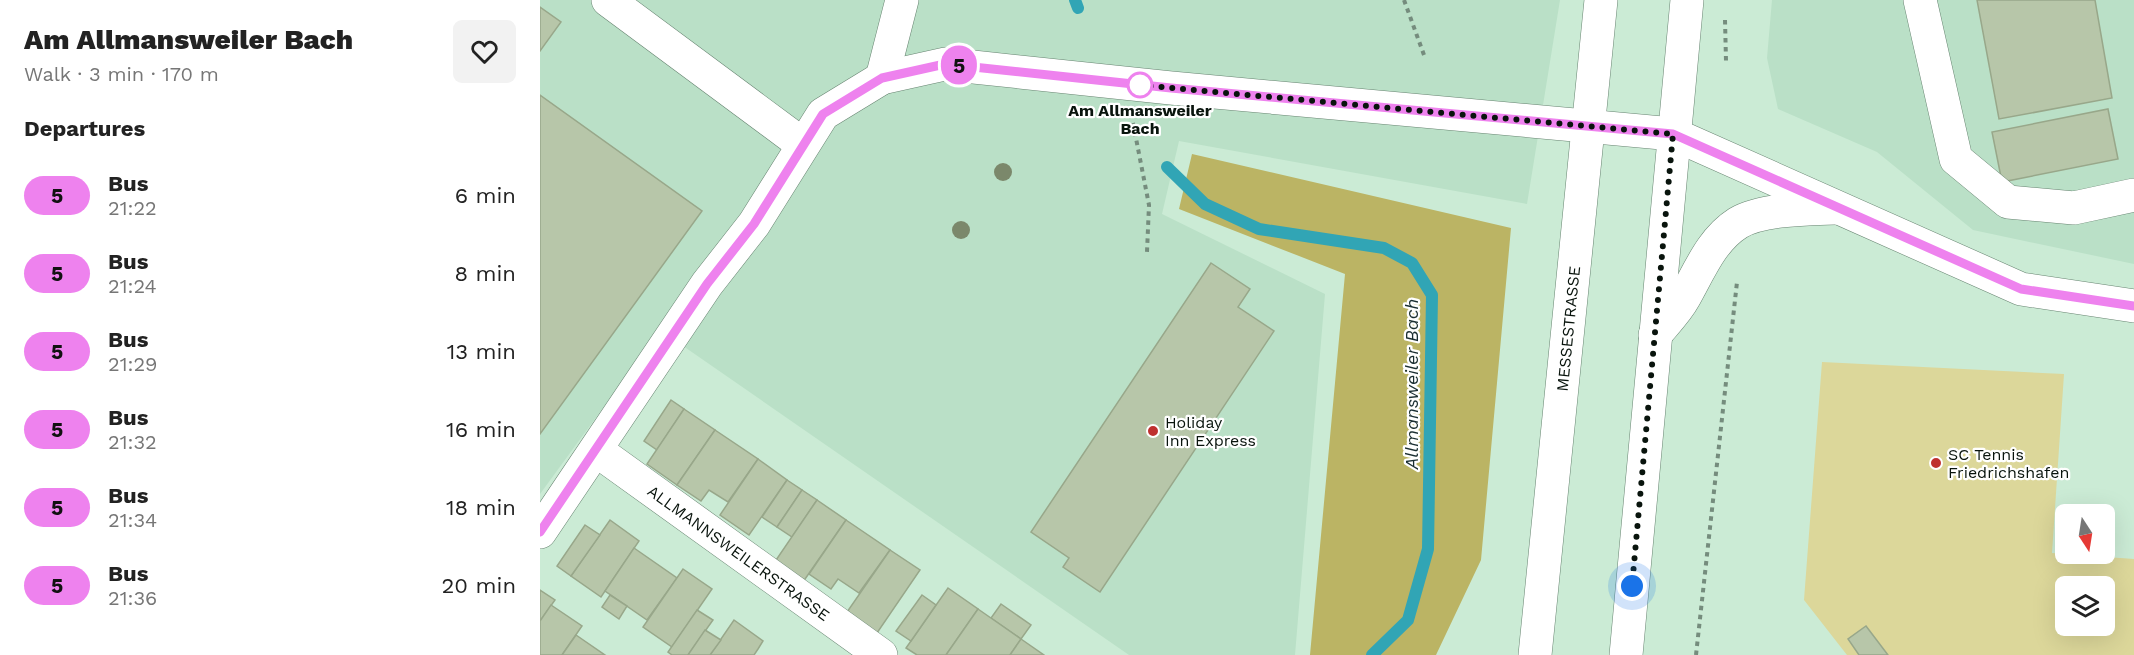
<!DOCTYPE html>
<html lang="en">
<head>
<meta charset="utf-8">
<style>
	body { margin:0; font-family:"Work Sans",sans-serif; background:#f2f2f2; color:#222; height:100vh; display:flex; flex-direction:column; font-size:22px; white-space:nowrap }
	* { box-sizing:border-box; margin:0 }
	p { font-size:20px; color:#767676 }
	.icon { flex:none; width:33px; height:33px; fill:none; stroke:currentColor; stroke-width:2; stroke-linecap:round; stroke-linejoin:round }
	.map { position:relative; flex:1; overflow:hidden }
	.sheet { display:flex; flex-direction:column; background:#fff; width:540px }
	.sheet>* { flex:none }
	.badge { padding:0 12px; border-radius:20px; font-size:21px; line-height:39px }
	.needle { width:39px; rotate:168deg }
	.controls { position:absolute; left:1515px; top:504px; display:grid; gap:12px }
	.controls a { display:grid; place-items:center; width:60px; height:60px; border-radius:9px; background:#fff; box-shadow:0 6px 24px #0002; font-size:30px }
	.you { position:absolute; width:30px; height:30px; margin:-15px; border:4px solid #fff; border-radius:50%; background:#1a73e8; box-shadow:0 0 0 9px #1a73e833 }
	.map>.badge { position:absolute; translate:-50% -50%; box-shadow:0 0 0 3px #fff }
	h2 { padding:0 24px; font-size:22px; line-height:54px }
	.round { display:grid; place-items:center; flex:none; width:63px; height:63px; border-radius:9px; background:#f2f2f2 }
	.head { display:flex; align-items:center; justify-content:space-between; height:102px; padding:0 24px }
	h1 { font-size:28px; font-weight:800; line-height:45px }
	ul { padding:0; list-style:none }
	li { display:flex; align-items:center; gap:18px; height:78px; padding:0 24px }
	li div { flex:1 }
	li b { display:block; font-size:22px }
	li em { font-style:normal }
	li .badge { min-width:66px; font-weight:700; text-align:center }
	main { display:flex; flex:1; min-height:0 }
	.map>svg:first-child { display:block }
</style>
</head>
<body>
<main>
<section class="sheet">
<div class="head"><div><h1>Am Allmansweiler Bach</h1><p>Walk · 3 min · 170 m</p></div><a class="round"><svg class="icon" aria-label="heart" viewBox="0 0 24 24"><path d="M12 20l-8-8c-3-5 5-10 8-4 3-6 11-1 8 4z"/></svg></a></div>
<h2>Departures</h2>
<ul>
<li><span class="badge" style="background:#ee82ee;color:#111">5</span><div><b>Bus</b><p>21:22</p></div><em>6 min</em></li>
<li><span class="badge" style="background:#ee82ee;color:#111">5</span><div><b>Bus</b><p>21:24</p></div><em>8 min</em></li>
<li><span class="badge" style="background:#ee82ee;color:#111">5</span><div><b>Bus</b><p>21:29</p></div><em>13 min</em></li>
<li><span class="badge" style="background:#ee82ee;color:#111">5</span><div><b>Bus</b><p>21:32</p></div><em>16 min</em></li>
<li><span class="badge" style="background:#ee82ee;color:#111">5</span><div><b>Bus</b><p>21:34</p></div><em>18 min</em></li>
<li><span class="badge" style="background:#ee82ee;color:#111">5</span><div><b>Bus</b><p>21:36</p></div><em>20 min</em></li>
</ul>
</section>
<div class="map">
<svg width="1594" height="655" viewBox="0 0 1594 655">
	<rect width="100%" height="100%" fill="#cbebd5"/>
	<g fill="#bae0c7">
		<path d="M0,0H1020L987,204L639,141L622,214L785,294L755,655H589L120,330L0,494Z"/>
		<path d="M1232,0H1594V264L1433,230L1337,152L1238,109L1227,58Z"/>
	</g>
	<path fill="#dcd79a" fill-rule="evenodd" d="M1282,362L1524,374L1512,553L1594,559V655H1307L1264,600ZM1526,586H1564V626H1526Z"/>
	<path fill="#bbb464" d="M652,154L971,228L941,560L896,655H770L805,274L639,209Z"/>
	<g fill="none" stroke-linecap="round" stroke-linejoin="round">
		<g stroke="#31a5b5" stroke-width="12">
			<path d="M535,0L538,8"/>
			<path d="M627,167L665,204L719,229L844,248L872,263L892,295L888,549L868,620L832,655"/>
		</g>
	</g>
	<g fill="#b7c6a9" stroke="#98a78a" stroke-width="1.5">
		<path d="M1437,0H1555L1572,98L1459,119Z"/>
		<path d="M0,7L21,22L0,51Z"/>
		<path d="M0,95L162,211L0,434Z"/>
		<path d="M1568,109L1578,159L1462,182L1452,132Z"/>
		<path d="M671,263L710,289L698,307L734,331L560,592L523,567L529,558L491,532Z"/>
		<path d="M131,400L144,409L117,450L104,441Z"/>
		<path d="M144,409L175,430L137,485L107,464Z"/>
		<path d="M175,430L218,459L188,502L169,490L161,501L137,485Z"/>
		<path d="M218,459L247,480L209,535L180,515Z"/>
		<path d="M247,480L262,490L237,527L222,517Z"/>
		<path d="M262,490L277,500L252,537L237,527Z"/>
		<path d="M277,500L306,520L263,582L234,563Z"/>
		<path d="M70,520L99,541L61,597L31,576Z"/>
		<path d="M306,520L350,550L319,593L298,579L291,589L269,574Z"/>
		<path d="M45,525L60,535L31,576L17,566Z"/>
		<path d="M94,548L137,578L107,620L65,591Z"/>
		<path d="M350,550L380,570L337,633L307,612Z"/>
		<path d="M143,569L172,589L132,647L103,627Z"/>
		<path d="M408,588L438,609L406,655H377L366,648Z"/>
		<path d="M0,590L15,600L0,621Z"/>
		<path d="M70,595L87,606L79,619L62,607Z"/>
		<path d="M382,595L396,605L371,641L356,631Z"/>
		<path d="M461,604L491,625L481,639L451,618Z"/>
		<path d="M11,605L42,626L22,655H0V621Z"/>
		<path d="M438,609L481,639L470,655H406Z"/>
		<path d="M157,610L173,620L148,655H132L128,652Z"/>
		<path d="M194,620L223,641L218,649L214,655H170Z"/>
		<path d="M1326,626L1348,655H1319L1308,639Z"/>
		<path d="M165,630L181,640L170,655H148Z"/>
		<path d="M36,635L65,655H22Z"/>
		<path d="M481,639L504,655H470Z"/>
	</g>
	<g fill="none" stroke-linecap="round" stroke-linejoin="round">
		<g stroke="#678471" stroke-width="34">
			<g id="minor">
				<path d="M68,0L262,144"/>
				<path d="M1380,0L1416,159L1468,202L1534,208L1594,195"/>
				<path d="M342,78L362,0"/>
				<path d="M1115,335C1125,323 1137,311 1144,298C1159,272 1171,240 1198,223C1222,209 1267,209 1295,208"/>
				<path id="s1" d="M56,450L341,655"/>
				<path d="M0,532L167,284L214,224L283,114L342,78L405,64L631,88L1133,134L1481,289L1594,306"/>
				<path id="s2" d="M995,655L1061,0"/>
				<path d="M1086,655L1147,0"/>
			</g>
		</g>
		<g stroke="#758c7d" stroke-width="4" stroke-dasharray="4.5 4.5" stroke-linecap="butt">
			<path d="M864,0L884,55"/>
			<path d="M1185,20L1186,61"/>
			<path d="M593,123L609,205L607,252"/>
			<path d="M1156,655L1197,282"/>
		</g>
		<use href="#minor" stroke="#fff" stroke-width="33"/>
	</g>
	<g fill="#7b886b">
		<circle cx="463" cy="172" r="9"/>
		<circle cx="421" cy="230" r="9"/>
	</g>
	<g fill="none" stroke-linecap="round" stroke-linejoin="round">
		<g stroke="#fff" stroke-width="14">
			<path id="line" d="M0,532L167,284L214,224L283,114L342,78L405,64L631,88L1133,134L1481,289L1594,306"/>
		</g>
		<use href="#line" stroke="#ee82ee" stroke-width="9"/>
		<path stroke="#09140d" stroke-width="6" stroke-dasharray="0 10.8" d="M600,85L1133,134L1092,586"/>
	</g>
	<circle fill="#fff" stroke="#ee82ee" stroke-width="3" cx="600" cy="85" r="12"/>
	<g fill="#bf302f" stroke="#fff" stroke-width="2">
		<circle cx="613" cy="431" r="6"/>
		<circle cx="1396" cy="463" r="6"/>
	</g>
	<g text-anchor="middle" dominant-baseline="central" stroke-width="4.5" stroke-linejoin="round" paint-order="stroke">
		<g font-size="16" font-weight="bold" fill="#09140d" stroke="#fff">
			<text x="600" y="110">Am Allmansweiler<tspan x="600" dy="18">Bach</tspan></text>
		</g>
		<g font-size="16" fill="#09140d" stroke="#fff">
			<text stroke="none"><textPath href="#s2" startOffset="328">MESSESTRASSE</textPath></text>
			<text stroke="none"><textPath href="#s1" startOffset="176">ALLMANNSWEILERSTRASSE</textPath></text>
		</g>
		<g font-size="16" fill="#09140d" stroke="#fff" text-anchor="start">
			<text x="625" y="422">Holiday<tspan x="625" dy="18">Inn Express</tspan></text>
			<text x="1408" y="454">SC Tennis<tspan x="1408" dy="18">Friedrichshafen</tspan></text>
		</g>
		<g font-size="18" font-style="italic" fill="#1a2e31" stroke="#fff">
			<text transform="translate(871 384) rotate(-90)">Allmansweiler Bach</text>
		</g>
	</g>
</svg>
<div class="controls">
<a><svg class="needle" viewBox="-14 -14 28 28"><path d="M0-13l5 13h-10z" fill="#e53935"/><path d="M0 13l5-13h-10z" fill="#767676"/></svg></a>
<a><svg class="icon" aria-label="layers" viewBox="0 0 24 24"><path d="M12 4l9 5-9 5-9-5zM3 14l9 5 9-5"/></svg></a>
</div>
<div class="you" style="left:1092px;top:586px"></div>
<b class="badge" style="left:419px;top:65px;background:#ee82ee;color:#111">5</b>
</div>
</main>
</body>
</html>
